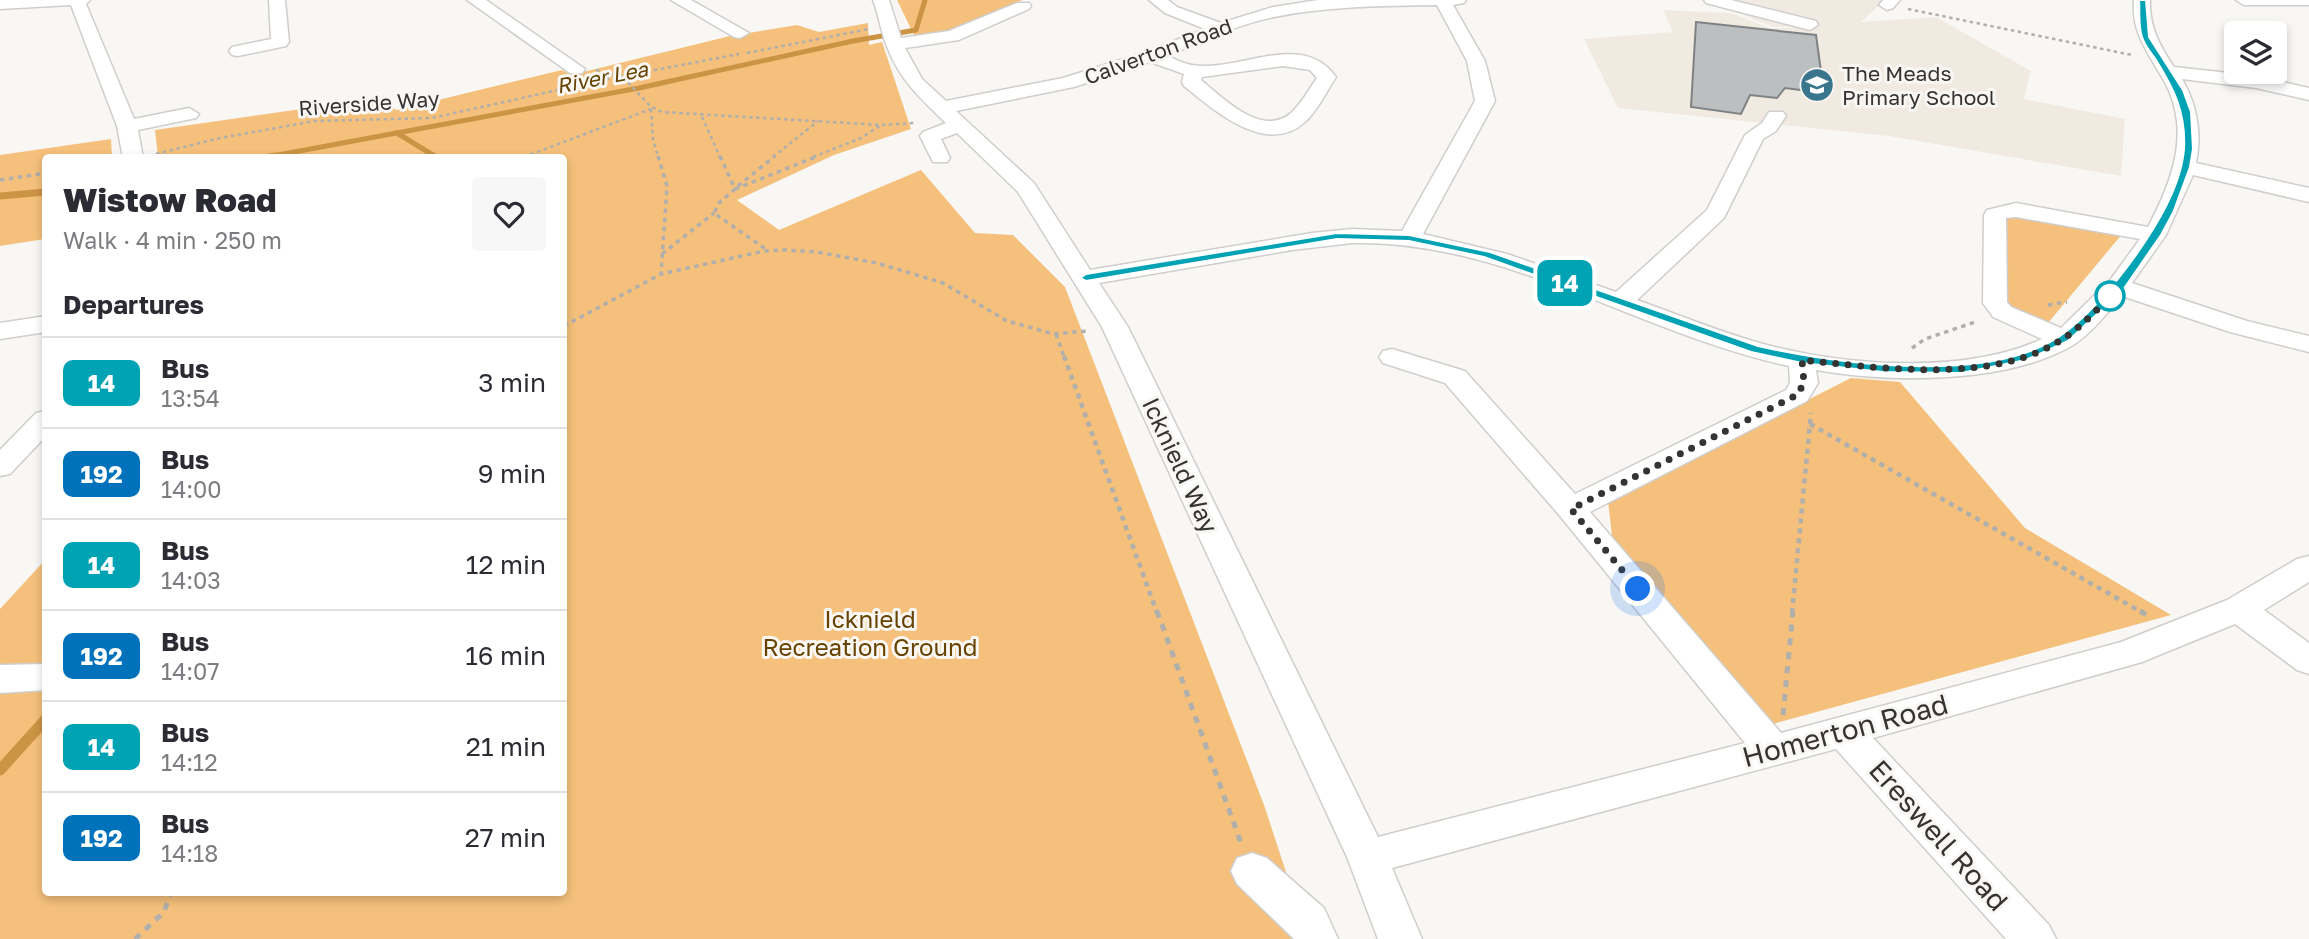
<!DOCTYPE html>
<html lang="en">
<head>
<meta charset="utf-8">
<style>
	body { margin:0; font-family:"Golos Text",sans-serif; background:#f7f7f7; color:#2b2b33; height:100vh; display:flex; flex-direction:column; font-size:26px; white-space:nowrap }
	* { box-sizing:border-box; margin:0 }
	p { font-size:23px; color:#7c7c81 }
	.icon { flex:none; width:38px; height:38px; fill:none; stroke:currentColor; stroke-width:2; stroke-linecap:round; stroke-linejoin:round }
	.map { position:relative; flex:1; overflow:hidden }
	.details { position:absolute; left:42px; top:154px; width:525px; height:742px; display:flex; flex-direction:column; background:#fff; border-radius:7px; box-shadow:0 4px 10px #0003 }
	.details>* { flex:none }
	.badge { padding:0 14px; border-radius:10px; font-size:24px; line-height:46px }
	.fabs { position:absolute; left:2224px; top:21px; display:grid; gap:14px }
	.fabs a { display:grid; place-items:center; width:63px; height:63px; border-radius:7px; background:#fff; box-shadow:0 4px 10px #0003; font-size:35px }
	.you { position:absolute; width:35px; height:35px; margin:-18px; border:5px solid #fff; border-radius:50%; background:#1a73e8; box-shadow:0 0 0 10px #1a73e833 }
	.map>.badge { position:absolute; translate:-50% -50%; box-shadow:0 0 0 4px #fff }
	h2 { padding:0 21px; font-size:26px; line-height:63px }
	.round { display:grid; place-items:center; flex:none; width:74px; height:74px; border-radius:7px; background:#f7f7f7 }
	.overview { display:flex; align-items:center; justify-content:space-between; height:119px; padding:0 21px }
	h1 { font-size:33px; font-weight:800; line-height:52px }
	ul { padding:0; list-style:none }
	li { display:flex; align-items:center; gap:21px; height:91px; padding:0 21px; border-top:2px solid #e1e1e2 }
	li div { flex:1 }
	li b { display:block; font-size:26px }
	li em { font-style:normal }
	li .badge { min-width:77px; font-weight:700; text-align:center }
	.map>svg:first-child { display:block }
</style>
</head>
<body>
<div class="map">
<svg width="2309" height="939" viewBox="0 0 2309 939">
	<rect width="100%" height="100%" fill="#f9f7f4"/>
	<path fill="#f1eae1" d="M1706,0H1885L1861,22L1936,17L2031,71L2024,99L2125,119L2121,176L1889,136L1618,108L1584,39L1673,32L1663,10L1731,13L1772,29L1820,25L1773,27Z"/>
	<g fill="#f4c07b">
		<path d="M897,0H1022L956,30L916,39Z"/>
		<path d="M868,23L869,45L882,42L911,129L834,155L737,200L779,230L921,170L975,233L1013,235L1065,287L1264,805L1308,939H0V609L45,560L46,892H564V158L158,157L155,130L372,99L397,110L562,70L571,75L730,36L797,25L819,32Z"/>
		<path d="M111,139L112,157L46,158L45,239L0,246V155Z"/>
		<path d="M2007,215L2123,233L2048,323L2007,310Z"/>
		<path d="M1851,378L1900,382L2025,528L2171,615L1769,725L1613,544L1608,501Z"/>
	</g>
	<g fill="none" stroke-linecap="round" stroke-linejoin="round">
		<g stroke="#cb9444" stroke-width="5">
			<path d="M397,133L436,157"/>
			<path d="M267,157L639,88L853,41L916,30L925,0"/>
		</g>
		<g stroke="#cb9444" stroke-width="7">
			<path d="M433,156L437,158"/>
			<path d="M263,158L276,156"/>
			<path d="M0,196L46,192"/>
		</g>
		<path stroke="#cb9444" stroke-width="11" d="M0,770L46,719"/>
	</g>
	<path fill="#bcbfc0" stroke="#7f8283" stroke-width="2" d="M1696,22L1816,35L1824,93L1785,88L1777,98L1750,95L1741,114L1691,107Z"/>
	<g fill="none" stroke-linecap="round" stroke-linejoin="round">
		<g stroke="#d0cecc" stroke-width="3">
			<g id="minor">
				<path d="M0,0H90L86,4L134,119L189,108L199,114L196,118L138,130L143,158H123L117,126L71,5L0,9Z"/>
				<path d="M269,0H285L289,42L286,46L238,56L232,55L229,51L232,47L271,39Z"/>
				<path d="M467,0H486L585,69L582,73H570Z"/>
				<path d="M671,0H691L749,33L740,38L734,37Z"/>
				<path d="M873,0H889L901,38L949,31L1017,3H1029L1031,6L1029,9L959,40L905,48L922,79L946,101L1063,78L1145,52L1205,29L1165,13L1149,0H1168L1177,7L1221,23L1273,7L1318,0H1466L1464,3L1453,5L1485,61L1495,101L1423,234L1507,254L1616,292L1707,210L1745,135L1762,123L1769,112H1783L1786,116L1776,131L1763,139L1724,218L1637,300C1679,315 1720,332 1763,344C1845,366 1964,375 2042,339L1993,317L1983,303L1984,215L1987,210L2016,203L2148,227C2173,180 2192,129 2163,79C2148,53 2131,32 2134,0H2150C2149,27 2160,46 2174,67L2256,76L2309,88V100L2256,88L2182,79C2197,105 2202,133 2196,163L2309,188V202L2193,175L2166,235L2132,283L2247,321L2309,336V352L2230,332L2122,296C2108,312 2091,334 2073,345C2007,384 1890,383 1816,370L1818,383L1807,401L1590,512L1781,733L2121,642L2227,600L2297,559L2309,556V582L2264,610L2309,643V674L2297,670L2235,624L2142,662L1873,738L2049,925L2056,939H2006L1836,749L1392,868L1422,939H1378L1347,857L1102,327L1018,192L957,133L941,139L950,158L947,162H933L920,136L923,132L946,123C922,100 900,80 888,49C881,33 879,16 873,0ZM1437,5L1467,61L1475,101L1402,231L1352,229L1312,233L1090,270L1034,183L956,111L1074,87L1150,62L1184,74L1182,82L1184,86C1214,110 1266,157 1305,122C1318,110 1326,92 1336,77C1302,29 1238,73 1192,65C1184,64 1175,59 1167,56C1202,42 1237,24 1274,17C1328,6 1382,6 1437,5ZM1283,66L1310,70L1317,78C1309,89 1302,103 1291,113C1262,138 1223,98 1201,80L1202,77ZM2016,217L2140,239L2111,279L2061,328L2011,307L2007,302L2006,218ZM1352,243C1505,239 1642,335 1789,366L1790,383L1786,390L1575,494L1465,371L1392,349L1383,351L1379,357L1383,363L1445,383L1560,516L1745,743L1378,837L1128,327L1099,283L1292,250Z"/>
				<path d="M1704,0H1731L1816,21L1818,25L1810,30L1706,3Z"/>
				<path d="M1883,0H1900L1893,8L1887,10L1879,5Z"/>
				<path d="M2236,0H2309V5H2244Z"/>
				<path d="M46,316V332L0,339V323Z"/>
				<path d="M46,411V436L10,474L0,476V450L36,413Z"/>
				<path d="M46,664V690L0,693V665Z"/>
				<path d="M1252,853L1267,858L1324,908L1338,939H1294L1237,884L1231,871L1237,858Z"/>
			</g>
		</g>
		<g stroke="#b0afac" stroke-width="2.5" stroke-dasharray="3.5 3.5" stroke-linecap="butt">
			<path d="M1908,9L2132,55"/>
			<path d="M747,53L869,29"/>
			<path d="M596,70L624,78L650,106L662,112L881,125L914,123"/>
			<path d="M592,82L739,54"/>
			<path d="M651,109L653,139L658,157"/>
			<path d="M702,117L720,157"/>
			<path d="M156,154L220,138L315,121L432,118L567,88"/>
			<path d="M524,157L651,109"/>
			<path d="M773,157L818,121"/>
			<path d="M813,157L861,138L881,125"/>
		</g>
		<g stroke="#b0afac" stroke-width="3.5" stroke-dasharray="4.5 4.5" stroke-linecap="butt">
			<path d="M658,156L667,186L661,274"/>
			<path d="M720,156L735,189L719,203L714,213L767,250"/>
			<path d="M522,158L528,156"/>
			<path d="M0,180L46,173"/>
			<path d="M738,186L775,156"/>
			<path d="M735,189L818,156"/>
			<path d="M662,254L714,213"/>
			<path d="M2048,305L2067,302"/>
			<path d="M564,326L661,274L764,251L785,250L817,252L877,263L943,283L1007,321L1054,334L1087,331"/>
			<path d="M1056,334L1064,357"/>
			<path d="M1912,348L1925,339L1978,321"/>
		</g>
		<g stroke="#b0afac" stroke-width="4.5" stroke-dasharray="5 5" stroke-linecap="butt">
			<path d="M1064,356L1157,613"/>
			<path d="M1810,424L2143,613"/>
			<path d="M1792,613L1811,413"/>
		</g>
		<g stroke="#b0afac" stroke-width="5" stroke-dasharray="7 7" stroke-linecap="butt">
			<path d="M1157,611L1241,843"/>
			<path d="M2140,611L2147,615"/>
			<path d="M1783,715L1793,611"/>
			<path d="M135,939L164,912L171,892"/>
		</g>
		<use href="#minor" fill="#fff" fill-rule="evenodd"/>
	</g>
	<path fill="#00a3b4" stroke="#fff" stroke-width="2" d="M2139,0H2146L2149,37L2183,90L2191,112L2193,149L2190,167L2173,213L2161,235L2123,290L2068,341L2026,360L1961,373L1883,372L1802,363L1751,352L1484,257L1409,241L1337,239L1086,281L1080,278L1086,274L1337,233L1409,235L1490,252L1758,346C1839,364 1988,385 2060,336C2089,316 2116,283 2136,255C2157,225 2181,186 2184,149C2186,113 2174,89 2156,60C2151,53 2144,45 2142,37C2138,27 2140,11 2139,0Z"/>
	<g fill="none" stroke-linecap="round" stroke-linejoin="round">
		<path stroke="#353433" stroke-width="7" stroke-dasharray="0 12.6" d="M1638,589L1571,509L1797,395L1804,383L1802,360C1880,368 1996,385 2064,338C2084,325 2102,304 2119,287L2110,296"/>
	</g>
	<defs>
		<g id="school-disc" transform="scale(1.75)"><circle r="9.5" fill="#39768d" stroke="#f9f7f4"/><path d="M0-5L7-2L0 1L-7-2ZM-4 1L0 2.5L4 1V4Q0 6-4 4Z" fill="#fff"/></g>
	</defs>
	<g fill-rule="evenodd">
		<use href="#school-disc" x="1817" y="85"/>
	</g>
	<circle fill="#fff" stroke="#00a3b4" stroke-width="3.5" cx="2110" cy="296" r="14"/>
	<g text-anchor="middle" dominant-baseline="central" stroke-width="6" stroke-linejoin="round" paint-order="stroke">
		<g font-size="21" fill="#353433" stroke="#f9f7f4">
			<text transform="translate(1158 51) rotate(-20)">Calverton Road</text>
			<text transform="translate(369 103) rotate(-4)">Riverside Way</text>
		</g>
		<g font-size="21" fill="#353433" stroke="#f9f7f4" text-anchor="start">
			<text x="1842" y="73">The Meads<tspan x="1842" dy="24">Primary School</tspan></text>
		</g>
		<g font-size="21" font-style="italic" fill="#664200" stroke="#f9f7f4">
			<text transform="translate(602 77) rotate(-11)">River Lea</text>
		</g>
		<g font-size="24" fill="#353433" stroke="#f9f7f4">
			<text transform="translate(1181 465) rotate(65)">Icknield Way</text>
		</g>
		<g font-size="24" fill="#674200" stroke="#f9f7f4">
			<text x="870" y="618">Icknield<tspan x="870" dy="28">Recreation Ground</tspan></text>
		</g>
		<g font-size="28" fill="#353433" stroke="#f9f7f4">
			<text transform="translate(1845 730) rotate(-15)">Homerton Road</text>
			<text transform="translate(1939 835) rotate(48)">Ereswell Road</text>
		</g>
	</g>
</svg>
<div class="fabs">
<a><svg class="icon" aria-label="layers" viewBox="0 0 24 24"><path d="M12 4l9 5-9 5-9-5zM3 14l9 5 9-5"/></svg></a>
</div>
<div class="you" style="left:1638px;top:589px"></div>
<b class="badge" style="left:1565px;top:283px;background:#00a3b4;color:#fff">14</b>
<section class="details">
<div class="overview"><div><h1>Wistow Road</h1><p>Walk · 4 min · 250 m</p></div><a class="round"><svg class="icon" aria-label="heart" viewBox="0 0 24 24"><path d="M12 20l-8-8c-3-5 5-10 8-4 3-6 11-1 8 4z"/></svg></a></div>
<h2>Departures</h2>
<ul>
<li><span class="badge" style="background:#00a3b4;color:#fff">14</span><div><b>Bus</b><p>13:54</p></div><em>3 min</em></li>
<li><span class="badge" style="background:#0072bc;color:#fff">192</span><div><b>Bus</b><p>14:00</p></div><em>9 min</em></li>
<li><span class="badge" style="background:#00a3b4;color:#fff">14</span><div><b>Bus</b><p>14:03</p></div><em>12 min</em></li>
<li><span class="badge" style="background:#0072bc;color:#fff">192</span><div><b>Bus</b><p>14:07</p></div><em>16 min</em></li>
<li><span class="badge" style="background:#00a3b4;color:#fff">14</span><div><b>Bus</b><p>14:12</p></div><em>21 min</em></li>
<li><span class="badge" style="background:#0072bc;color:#fff">192</span><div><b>Bus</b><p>14:18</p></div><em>27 min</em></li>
</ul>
</section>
</div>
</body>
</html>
